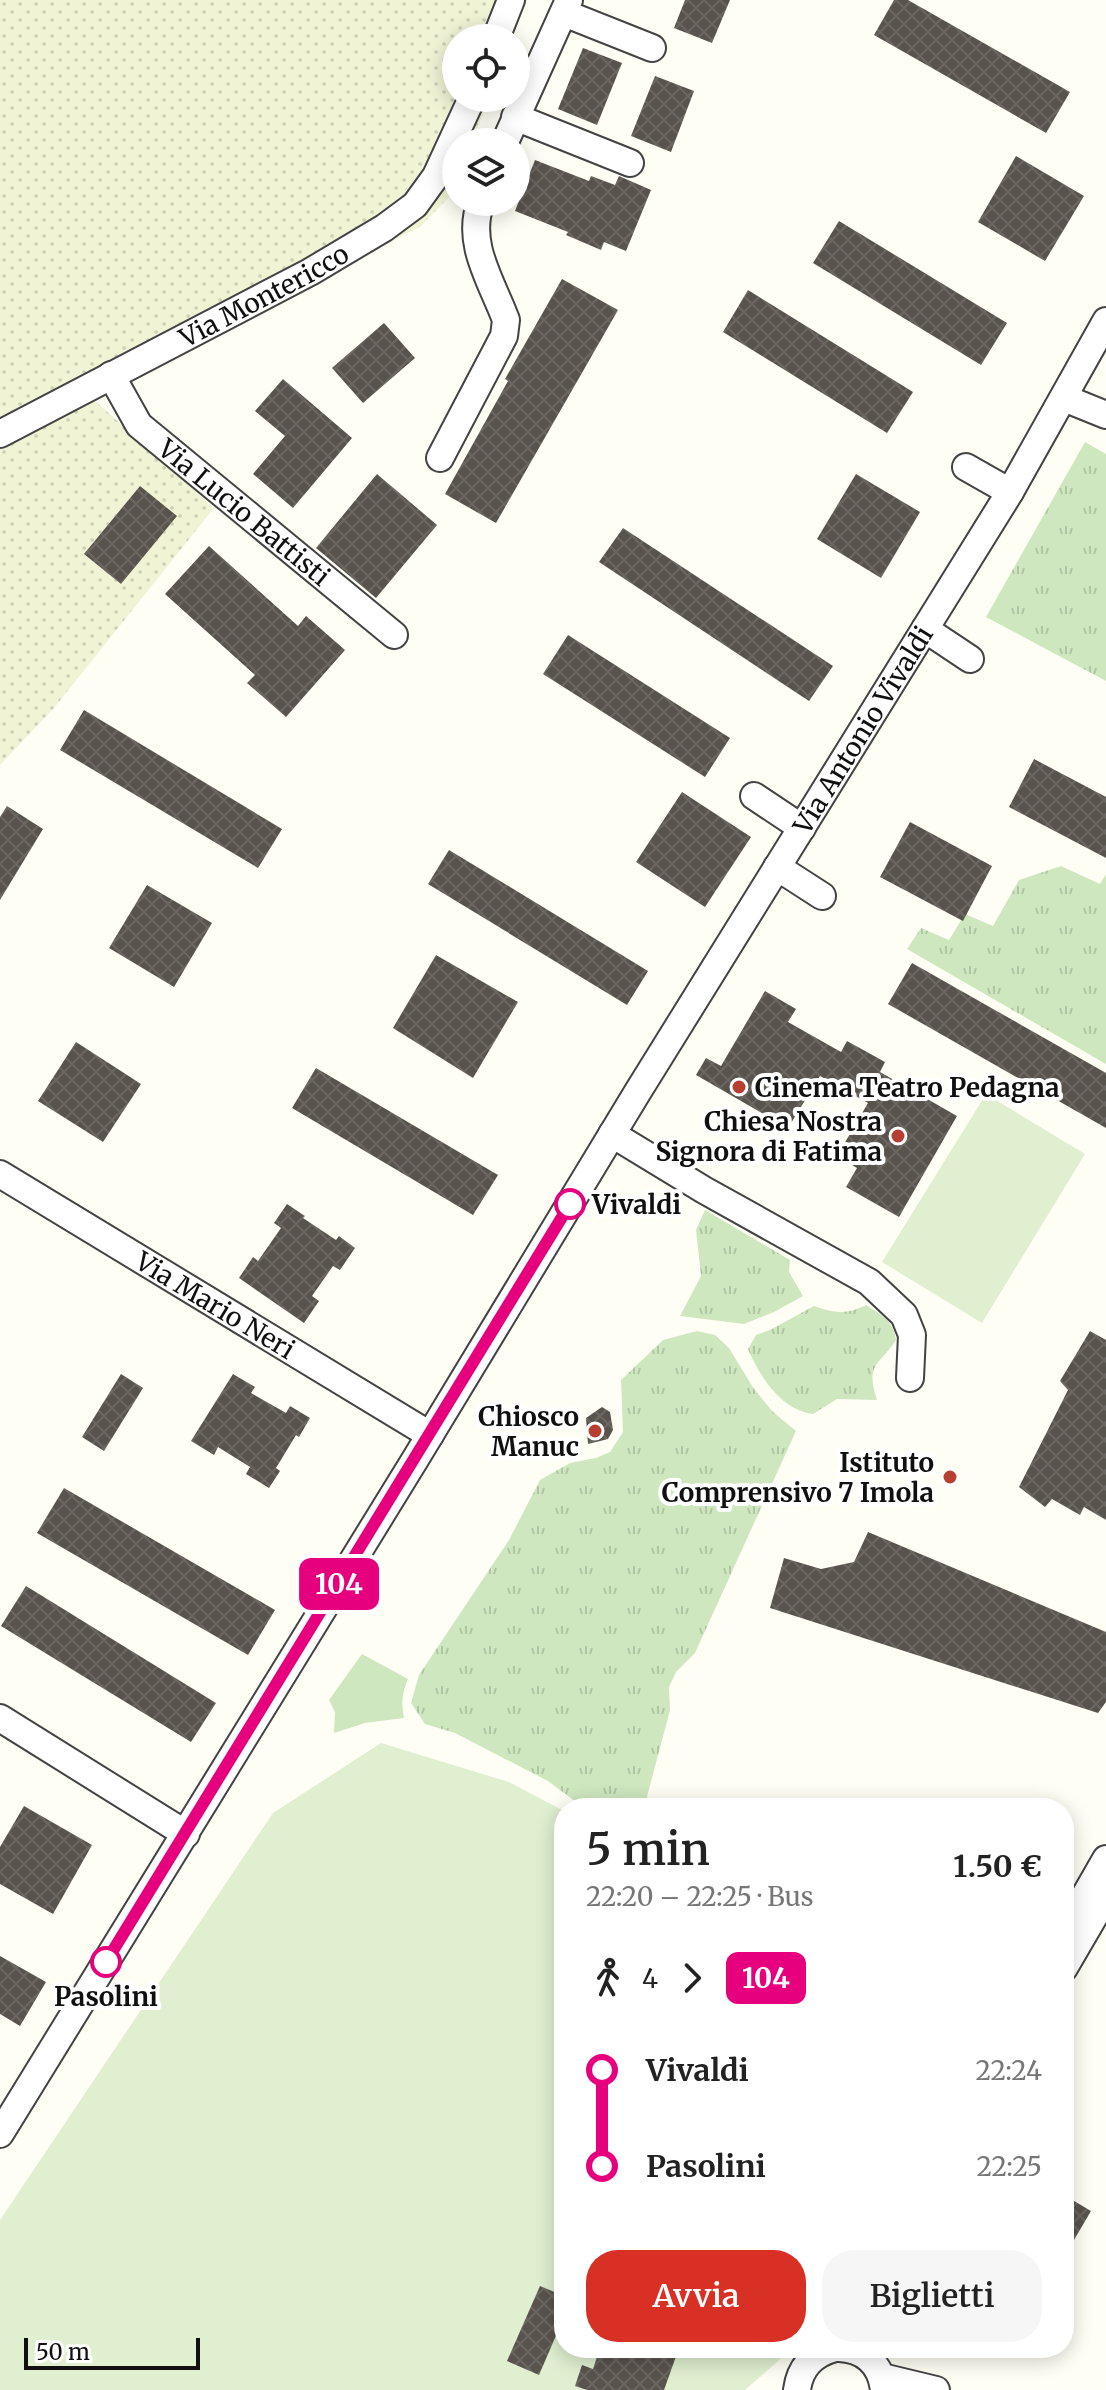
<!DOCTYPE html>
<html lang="it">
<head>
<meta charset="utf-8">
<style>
	body { margin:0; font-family:Merriweather,serif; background:#f6f6f6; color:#222; height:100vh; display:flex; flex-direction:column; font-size:30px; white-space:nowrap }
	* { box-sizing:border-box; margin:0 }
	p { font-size:26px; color:#767676 }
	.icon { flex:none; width:44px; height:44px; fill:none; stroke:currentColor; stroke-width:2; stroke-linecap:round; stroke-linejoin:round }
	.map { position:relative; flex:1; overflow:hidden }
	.details { position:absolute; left:554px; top:1798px; width:520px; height:560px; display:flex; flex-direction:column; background:#fff; border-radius:32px; box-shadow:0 4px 20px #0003 }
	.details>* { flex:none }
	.badge { padding:0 16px; border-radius:12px; font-size:28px; line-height:52px }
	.buttons { position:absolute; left:442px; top:24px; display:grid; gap:16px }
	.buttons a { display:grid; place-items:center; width:88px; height:88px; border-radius:50%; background:#fff; box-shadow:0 4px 20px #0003; font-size:40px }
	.scale { position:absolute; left:24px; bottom:20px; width:176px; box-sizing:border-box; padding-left:8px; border:4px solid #101010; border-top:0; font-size:22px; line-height:28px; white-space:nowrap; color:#101010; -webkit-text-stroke:6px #fff; paint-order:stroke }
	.map>.badge { position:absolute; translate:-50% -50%; box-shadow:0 0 0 4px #fff }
	.legs { display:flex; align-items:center; gap:12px; height:88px; padding:0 32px; font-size:26px }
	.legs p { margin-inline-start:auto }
	.head { display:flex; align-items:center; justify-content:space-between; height:136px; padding:0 32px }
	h1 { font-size:44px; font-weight:600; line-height:60px }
	.cta { display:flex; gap:16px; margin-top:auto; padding:16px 32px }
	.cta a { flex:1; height:92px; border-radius:32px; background:#d93025; color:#fff; font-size:32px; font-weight:600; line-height:92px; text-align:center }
	.cta a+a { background:#f6f6f6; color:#222 }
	ul { padding:0 32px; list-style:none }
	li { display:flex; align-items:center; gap:28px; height:96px; font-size:30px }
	li i { display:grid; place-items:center; width:12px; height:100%; margin:0 10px; background:currentColor }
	li i::after { content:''; width:20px; height:20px; margin:-10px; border:6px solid; border-radius:50%; background:#fff }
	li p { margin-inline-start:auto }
	li:first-child i { background:linear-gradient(#0000 50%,currentColor 0) }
	li:last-child i { background:linear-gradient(currentColor 50%,#0000 0) }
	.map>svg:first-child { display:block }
</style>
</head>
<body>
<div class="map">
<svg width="1106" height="2390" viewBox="0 0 1106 2390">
	<defs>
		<pattern id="farmland-dots" width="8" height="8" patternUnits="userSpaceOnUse" patternTransform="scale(2)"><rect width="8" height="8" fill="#f1f3d5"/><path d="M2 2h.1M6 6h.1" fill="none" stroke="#cecfb6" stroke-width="1.8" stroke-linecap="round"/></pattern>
		<pattern id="park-tufts" width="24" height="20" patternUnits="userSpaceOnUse" patternTransform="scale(2)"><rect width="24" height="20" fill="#cee7bf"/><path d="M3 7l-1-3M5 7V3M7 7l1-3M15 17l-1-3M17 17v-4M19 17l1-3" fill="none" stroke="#b0c5a3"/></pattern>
		<pattern id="building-cross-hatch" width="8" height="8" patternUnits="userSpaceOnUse" patternTransform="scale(2)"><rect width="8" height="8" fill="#58534d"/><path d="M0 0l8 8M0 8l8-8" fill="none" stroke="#6b6762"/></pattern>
	</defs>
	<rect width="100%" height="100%" fill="#fefef4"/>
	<path fill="url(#farmland-dots)" d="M0,0H527L512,38H456V98H489L472,142H456V182L450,196L421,226L152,365L93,399L214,508L54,708L0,765Z"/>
	<path fill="#cee7bf" d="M362,1654L408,1679C402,1693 401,1703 404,1718L365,1723L334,1733L335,1712L329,1700Z"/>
	<g fill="url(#park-tufts)">
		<path d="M1085,442L1106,454V681L986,617Z"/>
		<path d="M1061,866L1100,884L1106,874V1064L907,949L921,928L949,940L965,914L993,926L1019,880Z"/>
		<path d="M705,1210L790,1260L789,1272L803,1296L774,1312L744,1324L680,1316L701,1276L696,1230Z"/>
		<path d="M866,1305C882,1315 893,1320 896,1340C879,1366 865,1363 877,1400L837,1399L813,1414C781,1410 760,1377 748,1349L756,1335L770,1330L814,1306C834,1313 847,1315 866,1305Z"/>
		<path d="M697,1331L715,1335L729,1348L754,1389L773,1412L796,1431L695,1653L676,1672L669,1687L670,1710L644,1808H584L548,1781L455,1733L425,1724L411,1703L419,1675L509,1540L540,1480L570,1463L596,1458L610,1452L623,1432L621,1380L663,1340Z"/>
	</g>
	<g fill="#dfefd0">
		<path d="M986,1094L1085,1154L982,1323L882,1262Z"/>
		<path d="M381,1743L509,1782L564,1811V2348H793L745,2390H0V2220L273,1813Z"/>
	</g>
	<g fill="url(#building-cross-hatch)">
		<path d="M685,0H730L712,43L674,28Z"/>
		<path d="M894,0H908L1070,92L1046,133L874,35Z"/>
		<path d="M583,48L622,63L597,125L558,109Z"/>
		<path d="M655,76L694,91L671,152L631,136Z"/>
		<path d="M1016,156L1084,196L1045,261L978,222Z"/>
		<path d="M535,160L589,181L591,176L615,185L619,176L651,190L626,251L604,242L601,250L566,235L568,232L515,211Z"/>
		<path d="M839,221L1007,323L981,365L813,263Z"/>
		<path d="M562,279L618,310L496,523L445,494L508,381L505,379Z"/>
		<path d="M748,290L913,392L887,433L723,332Z"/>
		<path d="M384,323L415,358L363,403L332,368Z"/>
		<path d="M283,379L352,438L293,508L253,474L285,436L255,411Z"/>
		<path d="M377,474L437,525L376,598L316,548Z"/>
		<path d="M856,474L920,512L881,578L817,539Z"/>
		<path d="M140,486L177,516L121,584L84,554Z"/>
		<path d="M623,528L833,666L809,701L599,562Z"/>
		<path d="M209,546L298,626L306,616L345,650L286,717L247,683L255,675L165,594Z"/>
		<path d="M568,635L730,738L705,777L543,674Z"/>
		<path d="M84,710L282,829L258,868L60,750Z"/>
		<path d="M1034,759L1106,797V858L1009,807Z"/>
		<path d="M682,792L751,837L705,907L636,862Z"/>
		<path d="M7,806L43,829L0,900V817Z"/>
		<path d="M910,822L992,866L963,921L880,877Z"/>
		<path d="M449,850L648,971L627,1005L428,884Z"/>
		<path d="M147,885L212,923L174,987L109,948Z"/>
		<path d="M436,955L518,1002L473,1078L393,1028Z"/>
		<path d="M912,963L1106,1073V1128L888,1004Z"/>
		<path d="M765,991L796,1009L788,1022L841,1052L847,1041L885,1062L880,1072L957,1116L899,1217L846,1187L857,1168L837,1156L868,1103L820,1076L788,1128L696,1075L706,1058L721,1066Z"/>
		<path d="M76,1042L141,1084L103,1142L38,1101Z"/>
		<path d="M316,1068L498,1175L473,1215L292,1108Z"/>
		<path d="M287,1204L305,1216L303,1218L336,1240L339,1236L355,1248L340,1270L333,1266L312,1296L319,1301L304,1323L239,1278L253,1257L258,1261L281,1228L274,1223Z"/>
		<path d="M1090,1331L1106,1340V1520L1084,1507L1080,1515L1052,1499L1045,1507L1019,1487L1068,1390L1060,1381Z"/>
		<path d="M121,1374L143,1388L104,1451L82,1437Z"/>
		<path d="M233,1374L255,1387L251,1393L286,1413L290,1406L310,1418L299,1437L296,1435L276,1468L280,1471L269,1488L246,1474L250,1467L218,1447L214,1455L191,1441Z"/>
		<path d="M602,1407L610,1412L613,1430L608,1439L588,1444L586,1418Z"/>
		<path d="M64,1488L275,1610L248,1655L37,1533Z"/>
		<path d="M868,1532L1106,1632V1702L1098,1713L770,1608L784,1558L821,1569L854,1562Z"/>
		<path d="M26,1586L216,1703L191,1742L1,1626Z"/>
		<path d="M24,1806L92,1845L53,1914L0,1884V1847Z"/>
		<path d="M0,1956L46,1982L20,2026L0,2014Z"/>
		<path d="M1064,2195L1091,2211L1064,2257Z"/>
		<path d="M540,2286L564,2296V2317L539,2375L507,2361Z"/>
		<path d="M600,2348H679L664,2390H587L575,2386L582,2365L593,2369Z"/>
	</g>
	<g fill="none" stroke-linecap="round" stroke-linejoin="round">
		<g stroke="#434343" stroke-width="30">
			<g id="minor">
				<path d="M564,13L652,48"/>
				<path d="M496,38L511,0"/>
				<path d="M515,117L630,163"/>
				<path d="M505,142L569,0"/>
				<path id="s1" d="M111,375L139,425L394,635"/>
				<path d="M1064,398L1106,415"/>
				<path id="s2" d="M0,434L310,272L384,228L415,205L436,176L472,98"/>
				<path d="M440,458L504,336L506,320C492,282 465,243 481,202"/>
				<path d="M966,467L1010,492"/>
				<path d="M925,629L970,659"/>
				<path d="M754,796L802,828"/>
				<path d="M777,867L822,896"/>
				<path d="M612,1134L704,1190L869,1282L904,1315L912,1335L910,1378"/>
				<path id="s3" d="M0,1174L430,1435"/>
				<path d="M0,1718L186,1834"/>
				<path d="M1064,1932L1106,1859"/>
				<path d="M1064,1968L1106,1896"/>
				<path id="s4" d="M0,2134L416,1458L637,1093L1010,492L1106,321"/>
				<path d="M839,2348C865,2349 881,2365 884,2390"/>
				<path d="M882,2377L936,2390"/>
				<path d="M797,2390C800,2367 813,2354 835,2348"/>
			</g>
		</g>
		<use href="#minor" stroke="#fff" stroke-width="26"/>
	</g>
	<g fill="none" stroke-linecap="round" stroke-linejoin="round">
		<g stroke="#fff" stroke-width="18">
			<path id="line-1" d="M106,1962L570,1204"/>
		</g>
		<use href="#line-1" stroke="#e6007e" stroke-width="12"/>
	</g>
	<g fill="#b73f31" stroke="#fff" stroke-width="3">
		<circle cx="739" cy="1087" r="8"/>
		<circle cx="898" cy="1136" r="8"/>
		<circle cx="595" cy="1431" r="8"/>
		<circle cx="950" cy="1477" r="8"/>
	</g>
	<g fill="#fff" stroke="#e6007e" stroke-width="4">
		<circle cx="570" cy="1204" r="14"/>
		<circle cx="106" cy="1962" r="14"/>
	</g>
	<g text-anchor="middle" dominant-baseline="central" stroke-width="8" stroke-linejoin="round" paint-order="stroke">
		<g font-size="26" fill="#101010" stroke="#fff">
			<text stroke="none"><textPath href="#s2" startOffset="298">Via Montericco</textPath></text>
			<text stroke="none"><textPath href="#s1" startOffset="194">Via Lucio Battisti</textPath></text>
			<text stroke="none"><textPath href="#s4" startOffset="1648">Via Antonio Vivaldi</textPath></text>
			<text stroke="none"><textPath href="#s3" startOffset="252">Via Mario Neri</textPath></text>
		</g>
		<g font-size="26" font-weight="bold" fill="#101010" stroke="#fff" text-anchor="end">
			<text x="755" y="1087" text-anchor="start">Cinema Teatro Pedagna</text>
			<text x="882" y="1121">Chiesa Nostra<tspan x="882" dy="30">Signora di Fatima</tspan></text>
			<text x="579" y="1416">Chiosco<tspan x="579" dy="30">Manuc</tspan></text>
			<text x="934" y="1462">Istituto<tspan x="934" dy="30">Comprensivo 7 Imola</tspan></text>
		</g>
		<g font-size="26" font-weight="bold" fill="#101010" stroke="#fff" text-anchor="start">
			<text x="592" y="1204">Vivaldi</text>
			<text x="106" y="1996" text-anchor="middle">Pasolini</text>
		</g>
	</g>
</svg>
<div class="buttons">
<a><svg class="icon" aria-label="locate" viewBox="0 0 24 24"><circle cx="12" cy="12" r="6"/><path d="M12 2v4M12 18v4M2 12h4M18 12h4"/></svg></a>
<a><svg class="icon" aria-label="layers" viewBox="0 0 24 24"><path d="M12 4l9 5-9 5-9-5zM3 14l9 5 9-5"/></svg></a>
</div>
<div class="scale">50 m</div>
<b class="badge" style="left:339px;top:1584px;background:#e6007e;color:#fff">104</b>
<section class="details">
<div class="head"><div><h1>5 min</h1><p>22:20 – 22:25 · Bus</p></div><b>1.50 €</b></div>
<div class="legs"><svg class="icon" aria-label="walk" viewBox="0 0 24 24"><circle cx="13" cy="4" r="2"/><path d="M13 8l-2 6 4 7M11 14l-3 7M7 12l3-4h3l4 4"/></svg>4<svg class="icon" aria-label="forward" viewBox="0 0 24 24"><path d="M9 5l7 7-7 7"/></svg><b class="badge" style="background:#e6007e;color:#fff">104</b></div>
<ul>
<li><i style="color:#e6007e"></i><b>Vivaldi</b><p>22:24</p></li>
<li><i style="color:#e6007e"></i><b>Pasolini</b><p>22:25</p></li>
</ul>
<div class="cta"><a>Avvia</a><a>Biglietti</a></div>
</section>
</div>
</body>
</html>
